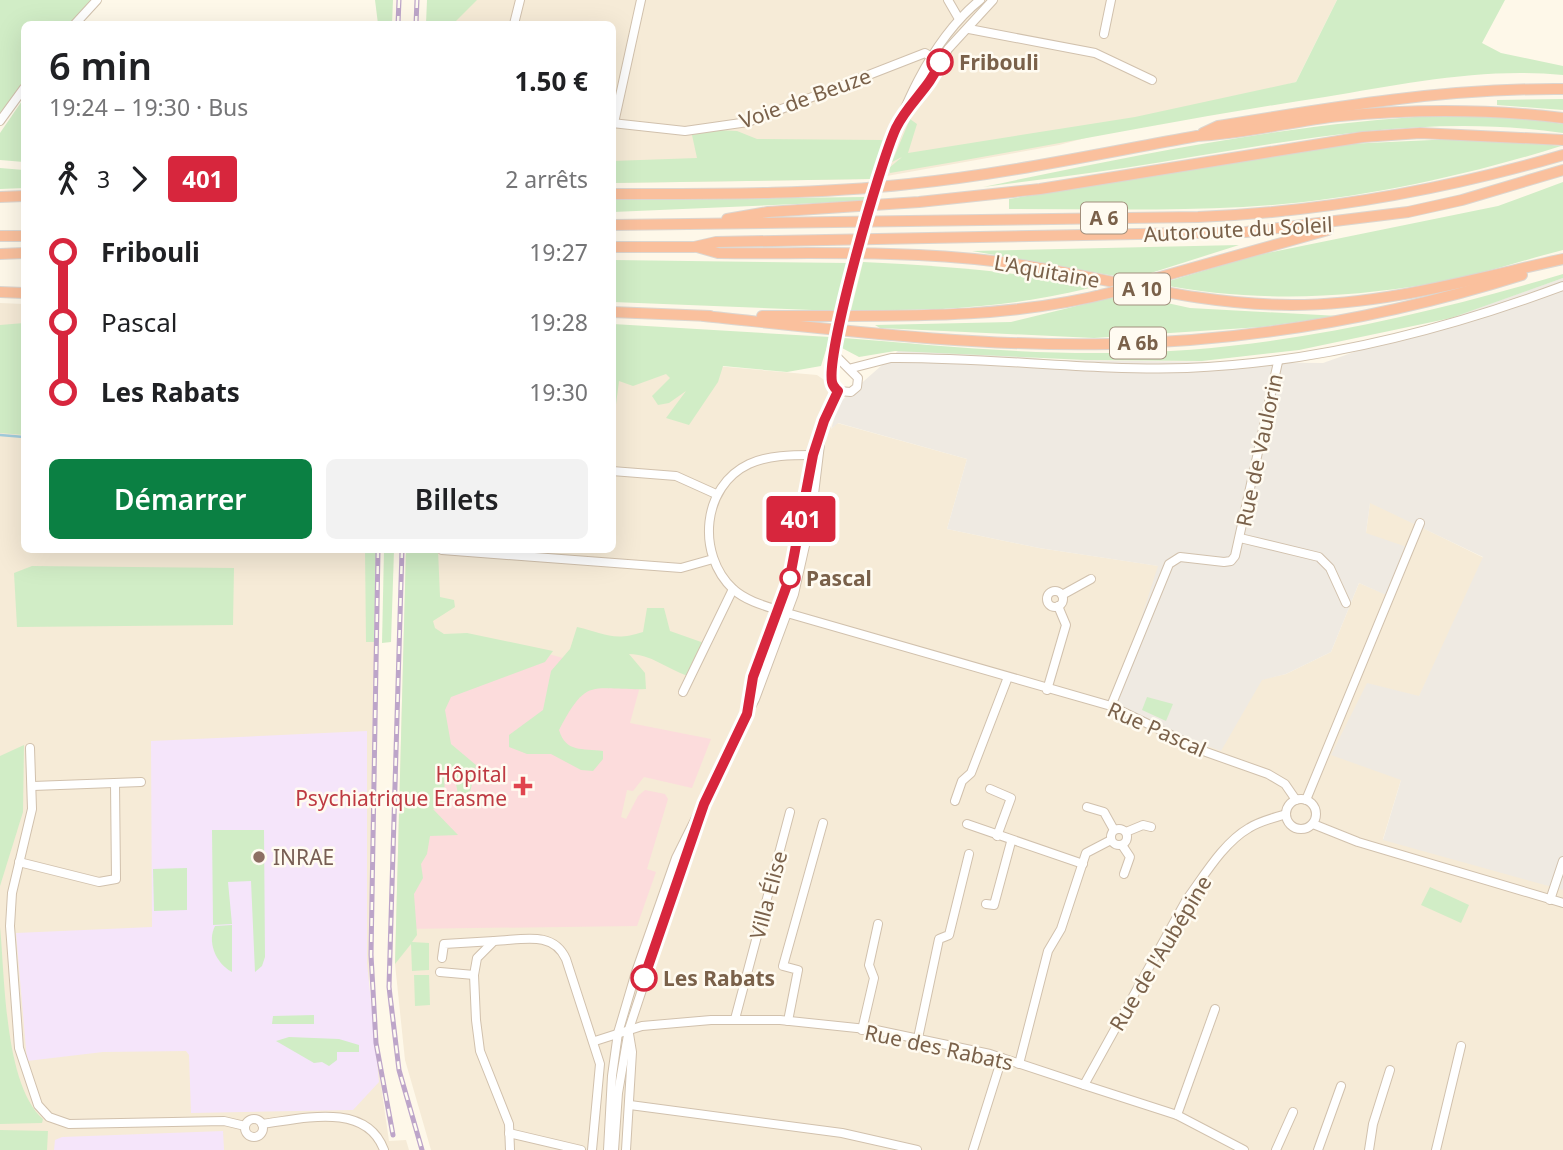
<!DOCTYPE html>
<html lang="fr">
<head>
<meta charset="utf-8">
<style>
	body { margin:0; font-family:"Noto Sans",sans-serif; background:#f2f2f2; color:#202124; height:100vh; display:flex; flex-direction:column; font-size:26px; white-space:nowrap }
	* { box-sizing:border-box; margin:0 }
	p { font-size:23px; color:#757577 }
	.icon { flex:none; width:38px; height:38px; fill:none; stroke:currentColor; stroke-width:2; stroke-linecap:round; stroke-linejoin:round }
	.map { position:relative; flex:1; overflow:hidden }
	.drawer { position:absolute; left:21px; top:21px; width:595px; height:532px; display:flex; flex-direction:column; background:#fff; border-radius:10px; box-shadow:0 7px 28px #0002 }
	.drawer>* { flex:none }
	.badge { padding:0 14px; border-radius:5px; font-size:24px; line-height:46px }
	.map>.badge { position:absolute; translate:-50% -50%; box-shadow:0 0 0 4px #fff }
	.legs { display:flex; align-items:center; gap:10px; height:77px; padding:0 28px; font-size:23px }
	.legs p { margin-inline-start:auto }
	.head { display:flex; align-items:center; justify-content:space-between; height:119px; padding:0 28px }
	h1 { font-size:38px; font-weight:600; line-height:52px }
	.action { display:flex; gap:14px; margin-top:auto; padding:14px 28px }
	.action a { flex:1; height:80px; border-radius:10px; background:#0b8043; color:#fff; font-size:28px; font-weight:600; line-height:80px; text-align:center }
	.action a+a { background:#f2f2f2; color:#202124 }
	ul { padding:0 28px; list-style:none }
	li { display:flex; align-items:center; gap:24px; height:70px; font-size:26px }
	li i { display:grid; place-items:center; width:10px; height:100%; margin:0 9px; background:currentColor }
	li i::after { content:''; width:18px; height:18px; margin:-9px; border:5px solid; border-radius:50%; background:#fff }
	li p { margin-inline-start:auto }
	li:first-child i { background:linear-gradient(#0000 50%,currentColor 0) }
	li:last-child i { background:linear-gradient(currentColor 50%,#0000 0) }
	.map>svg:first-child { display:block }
</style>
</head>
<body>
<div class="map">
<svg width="1563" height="1150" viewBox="0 0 1563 1150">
	<rect width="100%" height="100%" fill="#fef8e9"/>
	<g fill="#f6ebd7">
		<path d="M430,0H1337L1296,82L1059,145L870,179L613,183L612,24H426Z"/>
		<path d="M0,303L24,304V550H376L369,1002L389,1141L406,1140L409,1150H0Z"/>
		<path d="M613,357L817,375L830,384L831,429L837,423L967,459L947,529L1039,548L1159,566L1111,712L1286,674L1331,652L1359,583L1385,594L1366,533L1370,502L1484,558L1419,697L1401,780L1383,839L1510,861L1563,885V1150H431L405,1060L395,964L406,550H612Z"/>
	</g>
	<path fill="#efeae2" d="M1563,278V890L1383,840L1401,780L1331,755L1367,683L1419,696L1483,557L1370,503L1366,533L1407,547L1386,595L1359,583L1331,652L1286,674L1262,680L1221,751L1111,712L1158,566L1039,548L947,529L967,459L838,423L831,429L839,403L907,343L1052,360L1323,363Z"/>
	<g fill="#f5e5fa">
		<path d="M367,731V963L379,1082L353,1110L191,1113L189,1055L186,1051L103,1052L27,1061L16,933L152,927L151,741Z"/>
		<path d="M223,1131L224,1150H54L55,1140L62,1137Z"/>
	</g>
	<path fill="#fcdcdc" d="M411,641L537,651L642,679L630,723L711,739L692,788L644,777L633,791L627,790L621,817L626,819L638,796L645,790L665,794L668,799L647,869L656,872L637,926L401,929Z"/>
	<g fill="#d1edc6">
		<path d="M0,0H91L71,24H24V82L0,113Z"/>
		<path d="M375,0H393L392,24H378Z"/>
		<path d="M427,0H477L453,24H426Z"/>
		<path d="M1337,0H1505L1482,43L1501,53L1563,66V75C1484,67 1403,84 1325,97C1180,119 1035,149 890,173L889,168L902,157L892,162L910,119L917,124L908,153L1135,117L1296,82Z"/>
		<path d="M24,98V162L0,160V133Z"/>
		<path d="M1563,99V110L1497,105V100Z"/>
		<path d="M1446,115L1531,119L1563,124V133C1429,113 1295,140 1162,162C1103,172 1043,179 983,187C1136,155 1289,123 1446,115Z"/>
		<path d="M716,130L737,131L757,139L884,140L870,179L613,183L612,161L697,158L692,135Z"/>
		<path d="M1432,140H1502L1561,146C1463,177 1346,202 1243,207C1165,211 1087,209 1009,209V199L1347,144Z"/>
		<path d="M0,168L24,170V188L0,189Z"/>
		<path d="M1563,182V250C1519,261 1474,277 1429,284C1340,299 1248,302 1159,284L1253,256L1498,206Z"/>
		<path d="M865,197V201L613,212L612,200Z"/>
		<path d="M1239,245L1132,279L972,251Z"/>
		<path d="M613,260L848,263L837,311L613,302Z"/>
		<path d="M863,262C940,266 1015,270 1090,288C1006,308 937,311 851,310Z"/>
		<path d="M1563,274V278L1451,318L1299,350L1202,361L1085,360L895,351L859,357L842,348L844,338C932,345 1020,354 1109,353C1265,352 1415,318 1563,274Z"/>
		<path d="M1126,294L1190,308L1339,316L1261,327L1094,338L880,328L875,325L1011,322Z"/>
		<path d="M24,323V435L0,433V325Z"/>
		<path d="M612,324H613L830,337L821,366L787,372L723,366L718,382L689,425L666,418L686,391L669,403L658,405L652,396L670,378L666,374L633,386L619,381L613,428Z"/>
		<path d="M365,550H376L374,642H366Z"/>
		<path d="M384,550H394L391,642L382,643Z"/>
		<path d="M406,550H438L440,597L454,600L455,607L433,621L435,628L444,634L467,633L553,651L545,662L451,697L445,710L451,744L476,765L470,793L458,794L454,774L444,769L445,804L433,809L458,835L430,836L427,854L421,864L423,878L414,894L417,935L412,942L429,943V970L412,971L411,944L395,964Z"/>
		<path d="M32,566L234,568L233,625L17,627L14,573Z"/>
		<path d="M647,608H664L670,631L704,643L688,676C667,669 651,654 629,654L645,673L646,689C591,691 588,675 559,730C566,753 582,748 603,751V759L593,771L581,770L551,754H527L509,747V735L543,710L551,671L570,649L577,627C604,633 613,642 643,632Z"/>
		<path d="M1147,697L1173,704L1166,721L1142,710Z"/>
		<path d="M24,745L23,812L0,886V756Z"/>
		<path d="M212,830H264L265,957L262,966L255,972L251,881L228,882L232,924L213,925Z"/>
		<path d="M187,868V910L154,911L153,869Z"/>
		<path d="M1430,887L1469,905L1461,923L1421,905Z"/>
		<path d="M232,925V972C215,963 207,941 215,926Z"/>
		<path d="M0,927C5,975 4,1085 43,1119L42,1123L0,1124Z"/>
		<path d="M414,975H429L430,1005L415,1006Z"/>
		<path d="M314,1015V1024H272L273,1016Z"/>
		<path d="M289,1037L339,1039L359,1045V1052H337V1060L329,1066L322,1062L314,1063L276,1041Z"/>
		<path d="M0,1130L48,1131L47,1150H0Z"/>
	</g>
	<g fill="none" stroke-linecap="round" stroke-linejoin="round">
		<path stroke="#a1ccdc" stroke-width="2.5" d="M0,435L24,437"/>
		<g stroke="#d1c1ad" stroke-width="10">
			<g id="minor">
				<path d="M948,0L959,19"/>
				<path d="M75,24L97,0"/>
				<path d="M514,24L520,0"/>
				<path d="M969,29L1095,53L1152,80"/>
				<path d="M1104,34L1111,0"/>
				<path d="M912,101L932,80L948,49L993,0"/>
				<path d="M0,121L24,88"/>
				<path d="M612,123L685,131L748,122L925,53L940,62"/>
				<path d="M614,123L641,0"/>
				<path d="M878,175C901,114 928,42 980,0"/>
				<path d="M844,310L856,262"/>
				<path d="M836,356L858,378L857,387L851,392L838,391L832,379L837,339"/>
				<path d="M852,368L891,358C990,357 1089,371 1187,368C1317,363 1442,331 1563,286"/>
				<path d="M821,432L838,391"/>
				<path d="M813,455C793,455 768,455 749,464C702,486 696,554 733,589C747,602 769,607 787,613L1111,706L1206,752L1268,774L1285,784L1296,800"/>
				<path d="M612,471L676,476L716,494"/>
				<path d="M1240,538L1319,557L1330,568L1346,603"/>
				<path d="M442,550L681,568L713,559"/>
				<circle cx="1055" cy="599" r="8"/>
				<path d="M1062,595L1091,579"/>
				<path d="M1047,690L1066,625L1058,606"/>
				<path d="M683,692L733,589"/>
				<path d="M1111,706L1169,564L1180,557L1224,562L1231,561L1235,556L1278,362"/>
				<path d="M747,711L753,677L790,577L815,451"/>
				<path d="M30,748L32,809L12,893L10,926L19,1048L38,1105L49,1117L69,1124L224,1121L245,1126"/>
				<path d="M33,786L141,782"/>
				<path d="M990,789L1011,798L997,836"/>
				<circle cx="1301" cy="814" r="15"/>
				<path d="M1306,800L1420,523"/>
				<path d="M955,801L962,781L971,773L1008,677"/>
				<path d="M1087,807L1104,812L1114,830"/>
				<path d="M967,824L1083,864"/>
				<path d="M1313,824L1358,842L1563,903"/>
				<circle cx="1119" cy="837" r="8"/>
				<path d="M1126,832L1143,825L1151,827"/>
				<path d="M1122,845L1130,857L1124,874"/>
				<path d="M19,862L99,882L116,879L115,783"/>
				<path d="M1550,900L1563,861"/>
				<path d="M986,904L994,905L1011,842"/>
				<path d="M442,958L444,944L494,941"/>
				<path d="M440,972L474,975"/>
				<path d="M735,1019L790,812"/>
				<path d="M788,1021L798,970L783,966L823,823"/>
				<path d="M862,1030L874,978L869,965L878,924"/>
				<path d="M918,1038L939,939L949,935L969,854"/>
				<path d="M595,1041L642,1026L711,1020H780L876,1030L990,1054L1084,1085L1177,1115L1244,1150"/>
				<path d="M1019,1064L1048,951L1061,929L1086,853L1111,840"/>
				<path d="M1084,1085L1187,899C1204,876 1223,843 1249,828C1260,821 1274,818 1286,814"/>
				<path d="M630,1105L842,1133L917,1150"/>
				<path d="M1177,1115L1215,1009"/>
				<circle cx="254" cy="1128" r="9"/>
				<path d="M262,1124C301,1119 366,1101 384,1150"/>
				<path d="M509,1133L581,1150"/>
				<path d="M510,1150L509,1124L480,1051L476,1020L474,975L477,958L494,941C522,940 553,930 566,959L600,1064L592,1150"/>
				<path d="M608,1150L612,1076L618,1033L636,972L676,858L755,699L794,594L811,519L822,428"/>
				<path d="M614,1150L618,1093L629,1029L696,827"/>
				<path d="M626,1150L632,1052L629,1034"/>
				<path d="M973,1150L1002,1058"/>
				<path d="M1276,1150L1293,1112"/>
				<path d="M1318,1150L1341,1086"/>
				<path d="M1369,1150L1373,1124L1390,1070"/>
				<path d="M1436,1150L1461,1046"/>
			</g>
		</g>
		<g stroke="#dcd6d0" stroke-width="12">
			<g id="highway">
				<path d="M1203,133L1218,126C1333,107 1446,88 1563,89"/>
				<path d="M612,194C712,194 811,195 909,184C1006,174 1102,153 1197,136C1245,134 1292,121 1340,116C1414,109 1489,109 1563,118"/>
				<path d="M0,197L24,196"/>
				<path d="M727,219L768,212L919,202L1040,189L1363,137L1420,133L1563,140"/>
				<path d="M612,225L1198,217C1323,212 1443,190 1563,155"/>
				<path d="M0,236H24"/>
				<path d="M612,247H694L716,242L1246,232L1408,212L1462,200L1563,170"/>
				<path d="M697,247L718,253C809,254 903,250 993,261C1096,273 1185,305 1292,305C1384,305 1473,279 1563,259"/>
				<path d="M0,254L24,253"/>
				<path d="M1146,281L1328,230"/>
				<path d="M0,292L24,293"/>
				<path d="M612,312L710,316"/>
				<path d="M704,316C839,330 975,347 1111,344C1252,341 1388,317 1522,275"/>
				<path d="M762,316C881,315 997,322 1113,292"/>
			</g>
		</g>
		<use href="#minor" stroke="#fff" stroke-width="8"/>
		<use href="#highway" stroke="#fac09d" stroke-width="10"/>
		<g stroke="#bda5c9" stroke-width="5">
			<g id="rail">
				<path d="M398,24L399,0"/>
				<path d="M416,24L417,0"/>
				<path d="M378,550L371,955L376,1043L393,1135"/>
				<path d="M402,550L389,987L399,1070L422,1150"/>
			</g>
		</g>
		<use href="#rail" stroke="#fffbf1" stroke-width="2.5" stroke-dasharray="8" stroke-linecap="butt"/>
		<g stroke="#d1c1ad" stroke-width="10" stroke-linecap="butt">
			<g id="minor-bridge">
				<path d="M856,262L878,175"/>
				<path d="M837,339L844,310"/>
			</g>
		</g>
		<g stroke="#dcd6d0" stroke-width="12" stroke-linecap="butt">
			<path id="highway-bridge" d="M1113,292L1146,281"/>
		</g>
		<use href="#minor-bridge" stroke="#fff" stroke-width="8"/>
		<use href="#highway-bridge" stroke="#fac09d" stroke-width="10"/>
	</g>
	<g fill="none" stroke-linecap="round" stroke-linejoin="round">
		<g stroke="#fff" stroke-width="16">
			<path id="line-1" d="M644,978L704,804L747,714L753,677L790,577L813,455L824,421L838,391C835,388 833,387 832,382C826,351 880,163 896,128C908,103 930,88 940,62"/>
		</g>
		<use href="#line-1" stroke="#d7263d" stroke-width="10"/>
	</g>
	<g fill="#fff" stroke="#d7263d" stroke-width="3.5">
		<circle cx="940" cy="62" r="12"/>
		<circle cx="790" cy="578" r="9"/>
		<circle cx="644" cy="978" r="12"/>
	</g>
	<path fill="#e0444e" stroke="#fffbf1" stroke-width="2.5" d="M519.5 775.5h7v7h7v7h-7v7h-7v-7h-7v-7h7z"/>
	<circle fill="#8d6e63" stroke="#fffbf1" stroke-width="2.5" cx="259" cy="857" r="7"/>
	<g text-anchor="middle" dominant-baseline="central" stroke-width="5" stroke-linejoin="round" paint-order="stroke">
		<g fill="#fffbf1" stroke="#a28f7c" stroke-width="2">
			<rect x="1081" y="202.5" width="46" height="31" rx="5"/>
			<rect x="1114" y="273.5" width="56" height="31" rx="5"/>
			<rect x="1110" y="327.5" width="56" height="31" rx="5"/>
		</g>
		<g font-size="19" font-weight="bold" fill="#7a614a">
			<text x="1104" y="218">A 6</text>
			<text x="1142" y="289">A 10</text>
			<text x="1138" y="343">A 6b</text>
		</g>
		<g font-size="21" font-weight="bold" fill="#7a614a" stroke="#fffbf1" text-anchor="start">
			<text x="959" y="62">Fribouli</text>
			<text x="806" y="578">Pascal</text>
			<text x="663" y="978">Les Rabats</text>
		</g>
		<g font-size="21" fill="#7a614a" stroke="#fffbf1">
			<text transform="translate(805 98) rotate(-20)">Voie de Beuze</text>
			<text transform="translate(1238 229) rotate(-3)">Autoroute du Soleil</text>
			<text transform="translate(1047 271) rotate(10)">L'Aquitaine</text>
			<text transform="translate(1259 450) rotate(-78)">Rue de Vaulorin</text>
			<text transform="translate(1157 729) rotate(24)">Rue Pascal</text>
			<text transform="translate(768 895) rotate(-75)">Villa Élise</text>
			<text transform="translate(1160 953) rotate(-59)">Rue de l'Aubépine</text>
			<text transform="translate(939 1047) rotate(12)">Rue des Rabats</text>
		</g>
		<g font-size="21" fill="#be3a42" stroke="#fffbf1" text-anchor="end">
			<text x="507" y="774">Hôpital<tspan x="507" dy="24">Psychiatrique Erasme</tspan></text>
		</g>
		<g font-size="21" fill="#785e54" stroke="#fffbf1" text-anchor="start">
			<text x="273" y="857">INRAE</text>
		</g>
	</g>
</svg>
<b class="badge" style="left:801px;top:519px;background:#d7263d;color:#fff">401</b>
<section class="drawer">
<div class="head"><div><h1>6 min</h1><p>19:24 – 19:30 · Bus</p></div><b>1.50 €</b></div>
<div class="legs"><svg class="icon" aria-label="walk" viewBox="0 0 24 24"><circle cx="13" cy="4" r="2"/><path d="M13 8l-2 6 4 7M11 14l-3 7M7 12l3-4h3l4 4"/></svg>3<svg class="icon" aria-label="forward" viewBox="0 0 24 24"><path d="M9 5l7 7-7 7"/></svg><b class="badge" style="background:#d7263d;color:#fff">401</b><p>2 arrêts</p></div>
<ul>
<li><i style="color:#d7263d"></i><b>Fribouli</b><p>19:27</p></li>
<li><i style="color:#d7263d"></i><span>Pascal</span><p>19:28</p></li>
<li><i style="color:#d7263d"></i><b>Les Rabats</b><p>19:30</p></li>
</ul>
<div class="action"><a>Démarrer</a><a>Billets</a></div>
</section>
</div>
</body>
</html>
